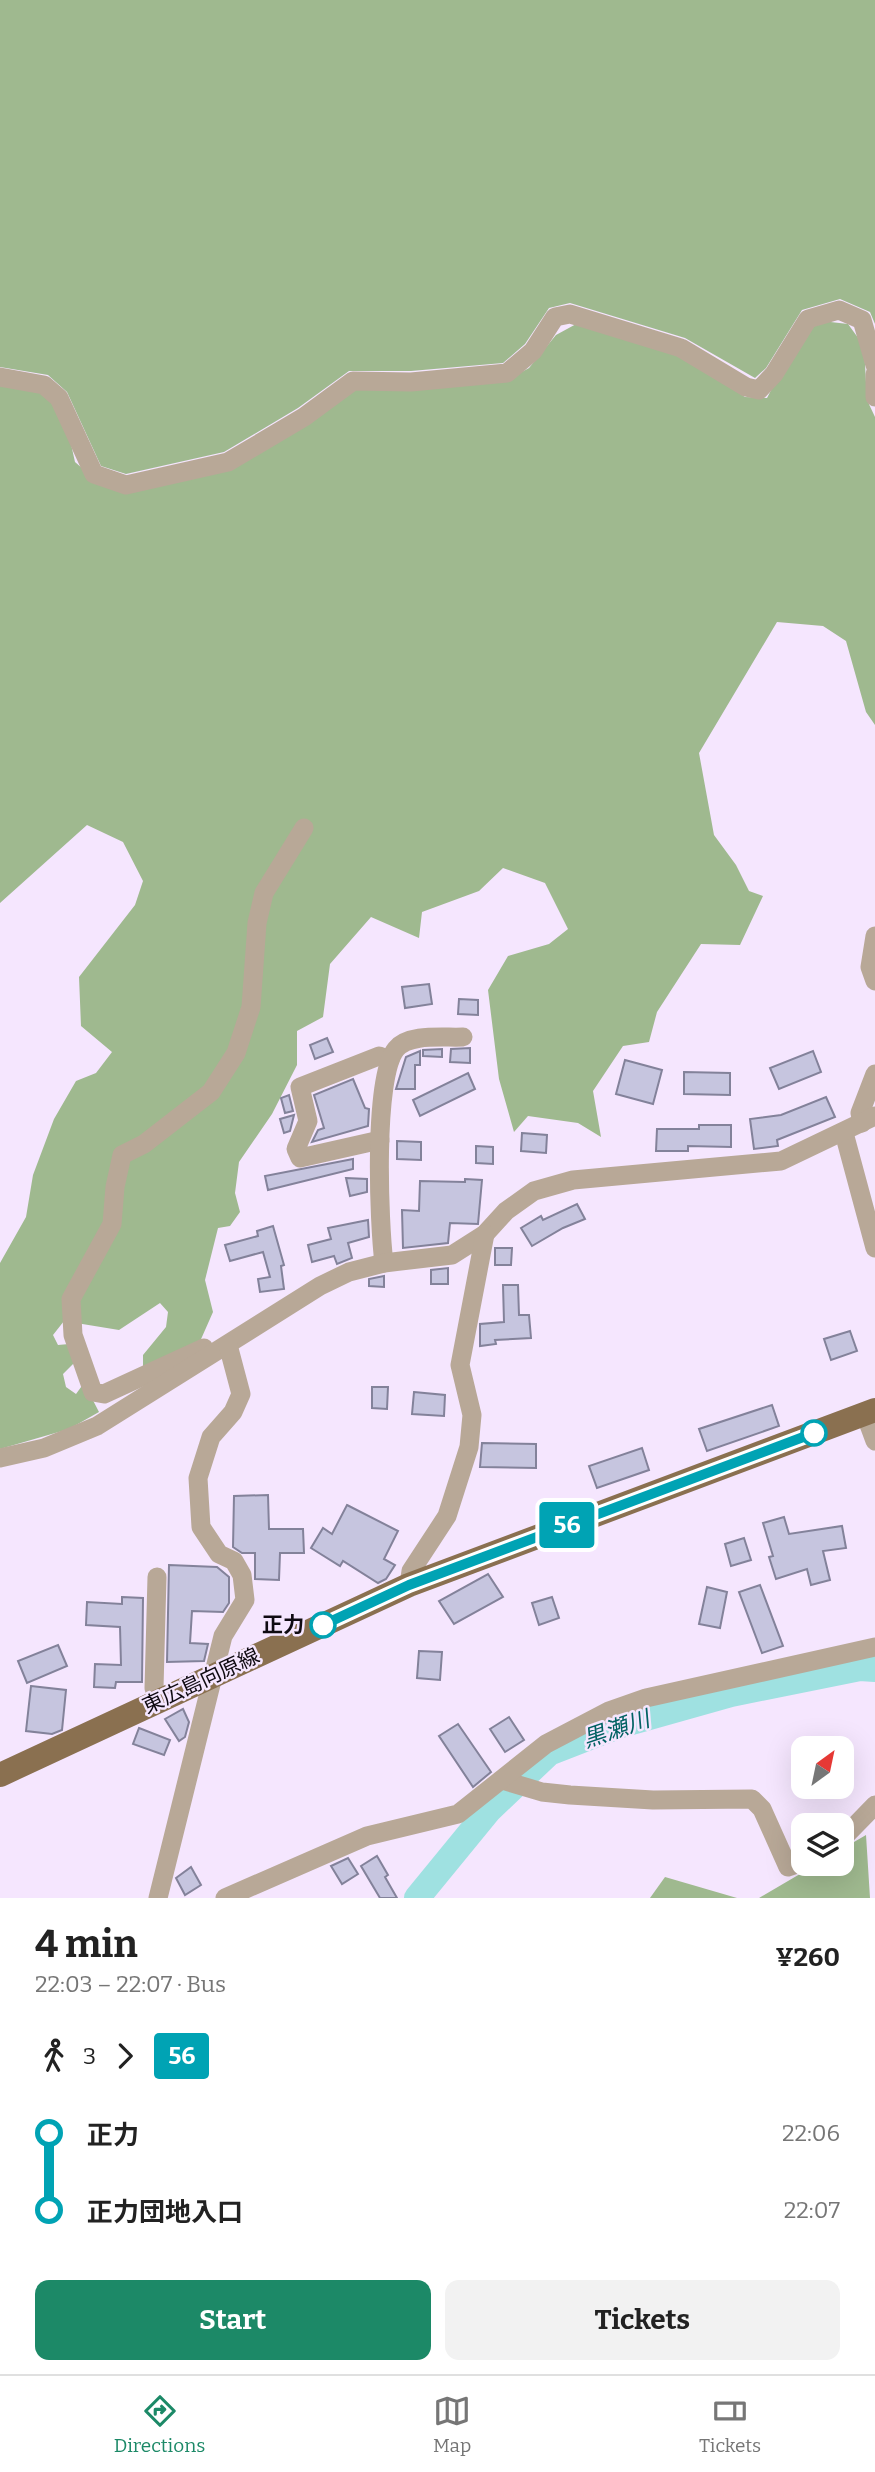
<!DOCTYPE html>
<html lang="en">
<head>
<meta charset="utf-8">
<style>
	body { margin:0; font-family:Bitter,"Noto Sans JP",serif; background:#f2f2f2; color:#222; height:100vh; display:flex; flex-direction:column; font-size:26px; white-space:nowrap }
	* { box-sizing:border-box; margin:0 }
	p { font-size:23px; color:#767676 }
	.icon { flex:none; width:38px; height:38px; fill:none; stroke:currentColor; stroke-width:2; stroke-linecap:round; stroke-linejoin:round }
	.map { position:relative; height:1898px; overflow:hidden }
	.panel { display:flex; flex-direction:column; background:#fff; flex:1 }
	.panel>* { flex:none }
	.badge { padding:0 14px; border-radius:5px; font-size:24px; line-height:46px }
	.needle { width:46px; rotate:33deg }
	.controls { position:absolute; left:791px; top:1736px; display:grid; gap:14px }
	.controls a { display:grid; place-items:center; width:63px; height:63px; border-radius:14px; background:#fff; box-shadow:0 7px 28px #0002; font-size:35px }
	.map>.badge { position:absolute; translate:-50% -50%; box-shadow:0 0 0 4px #fff }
	.legs { display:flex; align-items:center; gap:10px; height:77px; padding:0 35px; font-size:23px }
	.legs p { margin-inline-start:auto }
	.head { display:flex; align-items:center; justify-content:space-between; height:119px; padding:0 35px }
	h1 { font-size:38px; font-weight:700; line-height:52px }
	.action { display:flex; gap:14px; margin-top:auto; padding:14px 35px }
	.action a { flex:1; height:80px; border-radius:14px; background:#1c8967; color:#fff; font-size:28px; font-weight:700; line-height:80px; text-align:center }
	.action a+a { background:#f2f2f2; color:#222 }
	ul { padding:0 35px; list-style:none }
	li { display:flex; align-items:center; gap:24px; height:77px; font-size:26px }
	li i { display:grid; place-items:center; width:10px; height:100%; margin:0 9px; background:currentColor }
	li i::after { content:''; width:18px; height:18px; margin:-9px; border:5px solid; border-radius:50%; background:#fff }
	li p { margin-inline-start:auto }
	li:first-child i { background:linear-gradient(#0000 50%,currentColor 0) }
	li:last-child i { background:linear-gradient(currentColor 50%,#0000 0) }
	.dock { display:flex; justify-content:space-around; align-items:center; height:98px; border-top:2px solid #e0e0e0; background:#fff; font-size:19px; color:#767676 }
	.dock a { display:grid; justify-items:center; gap:4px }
	.dock .on { color:#1c8967 }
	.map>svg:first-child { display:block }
</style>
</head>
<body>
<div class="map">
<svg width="875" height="1898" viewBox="0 0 875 1898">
	<rect width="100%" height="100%" fill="#f5e6fe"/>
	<g fill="#9fb98f">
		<path d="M0,0H875V324L870,312L840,299L802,310L766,368L755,378L685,338L570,303L549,308L525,344L503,363L411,371H349L298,408L224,452L126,474L101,466L67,392L48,375L0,367Z"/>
		<path d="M813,320L848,324L864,346L867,400L875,417V725L866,712L846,641L823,626L777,622L699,753L714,835L736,865L749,891L763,896L740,945L701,944L657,1012L649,1042L623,1046L593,1091L601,1137L578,1123L528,1116L514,1132L499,1079L488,990L508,956L549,944L568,929L545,883L503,868L479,891L422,912L419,938L371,917L330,964L323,1017L297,1031V1065L272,1114L239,1162L235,1193L240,1212L230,1226L218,1228L205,1280L213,1312L198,1346L143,1368V1355L166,1327L168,1312L160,1303L119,1330L64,1321L53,1335L58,1345L69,1344L77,1360L63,1374L66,1387L76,1394L84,1383L99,1412L69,1429L0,1449V1263L26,1217L33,1175L54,1119L76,1081L96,1073L112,1052L81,1026L79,977L135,905L143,881L123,842L87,825L0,903V384L40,390L53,402L67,426L75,462L91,476L114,488L231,466L349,392L368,386L507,380L529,368L556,335L578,323L679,353L745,397L767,398L801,333Z"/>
		<path d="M866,1835L870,1898H759L817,1864H842V1849Z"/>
		<path d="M665,1877L737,1898H650Z"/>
	</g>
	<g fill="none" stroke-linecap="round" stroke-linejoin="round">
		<path stroke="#9fe1e1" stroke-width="26" d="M417,1898L489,1810L549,1753L621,1725L731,1694L860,1668L875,1669"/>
	</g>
	<g fill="#c6c5df" stroke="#83829a" stroke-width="2">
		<path d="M429,984L432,1004L405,1008L402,987Z"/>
		<path d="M459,999L478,1000V1015L458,1014Z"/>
		<path d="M327,1038L333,1052L315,1059L310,1045Z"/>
		<path d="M470,1048V1063L450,1062L451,1049Z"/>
		<path d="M442,1049V1057L423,1056V1050Z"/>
		<path d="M420,1051V1065H415V1089H396L406,1057Z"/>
		<path d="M813,1051L821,1072L779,1089L770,1068Z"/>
		<path d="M625,1060L662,1070L653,1104L616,1094Z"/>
		<path d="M684,1072L730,1073V1095L684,1094Z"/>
		<path d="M468,1073L475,1089L420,1116L413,1100Z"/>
		<path d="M353,1079L365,1108L369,1109L368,1126L312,1142L318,1130L324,1128L314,1095Z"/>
		<path d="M289,1095L293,1111L285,1113L281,1098Z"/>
		<path d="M826,1097L835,1117L777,1140L778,1146L754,1149L750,1119L781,1115Z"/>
		<path d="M294,1115L290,1131L284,1133L280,1119Z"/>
		<path d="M699,1125H731V1147L688,1146V1151H656L657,1129H699Z"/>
		<path d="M522,1133L547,1135L546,1153L521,1151Z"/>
		<path d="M397,1141L421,1142V1160L397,1159Z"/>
		<path d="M476,1146L493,1147V1164L476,1163Z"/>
		<path d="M353,1159V1169L268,1190L265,1176Z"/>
		<path d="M346,1178L367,1179V1192L350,1196Z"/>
		<path d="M465,1179L482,1180L478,1224L450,1223L448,1243L403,1248L402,1210L419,1211L420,1181L465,1182Z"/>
		<path d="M577,1204L585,1219L563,1228L532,1246L521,1228L541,1216L543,1220Z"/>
		<path d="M368,1220L369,1237L348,1243L352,1258L337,1264L334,1256L312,1262L308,1245L331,1239L328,1228Z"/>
		<path d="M273,1226L284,1265L281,1266L284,1289L260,1292L258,1279L270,1277L263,1252L230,1261L225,1245L258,1236L257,1231Z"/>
		<path d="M495,1248H512L511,1265H495Z"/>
		<path d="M448,1268V1284H431V1270Z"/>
		<path d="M384,1276V1287L369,1286V1279Z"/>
		<path d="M503,1285H518L519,1315H529L531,1338L495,1340L496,1344L480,1346V1324L504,1322Z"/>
		<path d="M850,1331L857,1351L831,1360L824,1339Z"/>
		<path d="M372,1387H388L387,1409L372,1408Z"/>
		<path d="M414,1392L445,1395L444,1416L412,1414Z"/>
		<path d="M772,1405L779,1426L707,1451L699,1429Z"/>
		<path d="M482,1443L536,1444V1468L480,1467Z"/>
		<path d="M642,1448L649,1470L597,1488L589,1466Z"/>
		<path d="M268,1495L269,1529H303L304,1553H280L279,1580L255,1579V1553H242L233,1547L234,1496Z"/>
		<path d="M347,1505L398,1531L384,1559L395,1565L386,1579L378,1583L343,1561L340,1566L311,1548L323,1528L332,1534Z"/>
		<path d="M784,1517L789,1534L842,1526L846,1548L823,1551L830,1580L811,1585L807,1569L776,1579L769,1557L773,1556L763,1523Z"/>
		<path d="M744,1538L751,1560L731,1566L725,1544Z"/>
		<path d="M169,1565L217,1567L229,1577V1603L223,1612L192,1611L190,1643L208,1644L204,1661L167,1662Z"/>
		<path d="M488,1574L503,1597L454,1624L439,1601Z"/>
		<path d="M760,1585L783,1646L762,1653L739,1592Z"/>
		<path d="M707,1587L727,1592L720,1628L699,1624Z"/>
		<path d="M122,1597L143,1598L142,1682H116L115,1688L94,1687L95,1664L121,1665L120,1627L86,1625L87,1602L122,1604Z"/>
		<path d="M552,1597L559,1618L539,1625L532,1603Z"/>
		<path d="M58,1645L67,1666L27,1683L18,1661Z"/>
		<path d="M419,1651L442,1652L440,1680L417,1678Z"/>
		<path d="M31,1686L66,1690L62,1730L52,1734L26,1731Z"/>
		<path d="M183,1709L189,1722L185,1737L179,1741L165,1719Z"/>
		<path d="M509,1717L524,1740L505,1752L490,1729Z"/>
		<path d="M458,1724L491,1772L473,1787L439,1736Z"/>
		<path d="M139,1728L170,1740L164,1755L133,1744Z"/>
		<path d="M377,1856L388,1875L385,1877L397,1898H380L361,1866Z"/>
		<path d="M348,1858L358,1874L342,1884L331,1866Z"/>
		<path d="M191,1867L201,1885L185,1895L176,1878Z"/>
	</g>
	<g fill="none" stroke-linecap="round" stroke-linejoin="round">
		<g stroke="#b8a897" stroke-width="19">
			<path d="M875,374V397"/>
			<path d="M0,377L44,385L59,398L94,474L126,485L228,462L304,417L353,381L411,382L507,373L533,351L555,317L570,314L681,348L746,387L759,390L774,374L808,319L839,310L862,320L875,365"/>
			<path d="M875,936L870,967L875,981"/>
			<path d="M862,1123L860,1113L875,1074"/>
			<path d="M844,1133L875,1248"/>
			<path d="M380,1140L300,1158L296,1149L308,1121L300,1087L379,1056L390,1060"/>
			<path d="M384,1263C379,1224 373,1077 396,1049C409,1033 444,1038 463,1037"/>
			<path d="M204,1348L104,1394L93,1392L73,1335L71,1299L112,1224L115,1187L122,1155L144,1144L211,1092L236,1053L251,1007L257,923L264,893L304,828"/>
			<path d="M865,1414L875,1441"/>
			<path d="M0,1458L44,1448L97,1426L320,1286L349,1272L384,1263L452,1255L485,1234L506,1211L534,1191L573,1180L781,1161L875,1116"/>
			<path d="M157,1577L154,1688L159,1700"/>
			<path d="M409,1585L411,1571L447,1516L469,1447L472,1415L460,1365L485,1234"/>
			<path d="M502,1780L542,1792L570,1795L653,1800L752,1799L762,1809L788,1867L803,1862"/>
			<path d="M842,1839L875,1805"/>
			<path d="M158,1898L223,1636L245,1600L242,1575L234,1561L219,1554L201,1527L198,1478L211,1437L233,1412L241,1394L228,1345"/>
			<path d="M225,1898L367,1836L458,1814L546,1744L609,1711L646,1698L875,1647"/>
		</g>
		<path stroke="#8a7050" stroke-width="24" d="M0,1775L409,1585L875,1410"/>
	</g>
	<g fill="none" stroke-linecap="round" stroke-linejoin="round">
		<g stroke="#fff" stroke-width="16">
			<path id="line-1" d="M323,1625L409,1585L814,1433"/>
		</g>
		<use href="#line-1" stroke="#00a3b4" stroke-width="10"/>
	</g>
	<g fill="#fff" stroke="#00a3b4" stroke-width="3.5">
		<circle cx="814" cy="1433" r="12"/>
		<circle cx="323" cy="1625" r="12"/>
	</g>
	<g text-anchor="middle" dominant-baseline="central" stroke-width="5" stroke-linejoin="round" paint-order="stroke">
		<g font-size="21" font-weight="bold" fill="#0f0a11" stroke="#f5e6fe" text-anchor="end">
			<text x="304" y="1625">正力</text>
		</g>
		<g font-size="21" fill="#0f0a11" stroke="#f5e6fe">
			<text transform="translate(201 1681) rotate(-25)">東広島向原線</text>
		</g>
		<g font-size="23" font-style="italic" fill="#006162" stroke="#f5e6fe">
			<text transform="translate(616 1729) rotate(-19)">黒瀬川</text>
		</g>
	</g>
</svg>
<div class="controls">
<a><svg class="needle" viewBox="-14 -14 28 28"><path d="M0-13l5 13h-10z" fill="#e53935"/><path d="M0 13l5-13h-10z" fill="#767676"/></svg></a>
<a><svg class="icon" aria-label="layers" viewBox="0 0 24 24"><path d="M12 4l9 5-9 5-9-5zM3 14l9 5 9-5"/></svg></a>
</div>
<b class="badge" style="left:567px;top:1525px;background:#00a3b4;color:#fff">56</b>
</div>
<section class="panel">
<div class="head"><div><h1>4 min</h1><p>22:03 – 22:07 · Bus</p></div><b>¥260</b></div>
<div class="legs"><svg class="icon" aria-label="walk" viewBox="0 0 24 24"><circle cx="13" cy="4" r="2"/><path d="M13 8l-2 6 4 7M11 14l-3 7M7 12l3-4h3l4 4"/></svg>3<svg class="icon" aria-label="forward" viewBox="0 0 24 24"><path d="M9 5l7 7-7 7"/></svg><b class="badge" style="background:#00a3b4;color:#fff">56</b></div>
<ul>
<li><i style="color:#00a3b4"></i><b>正力</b><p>22:06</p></li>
<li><i style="color:#00a3b4"></i><b>正力団地入口</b><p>22:07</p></li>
</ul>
<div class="action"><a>Start</a><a>Tickets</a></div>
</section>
<nav class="dock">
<a class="on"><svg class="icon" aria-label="directions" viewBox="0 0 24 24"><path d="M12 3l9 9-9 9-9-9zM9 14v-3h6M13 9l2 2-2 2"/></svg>Directions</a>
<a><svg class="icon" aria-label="map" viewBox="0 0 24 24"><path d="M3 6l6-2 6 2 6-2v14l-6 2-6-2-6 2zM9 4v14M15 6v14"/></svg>Map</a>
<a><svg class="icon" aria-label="tickets" viewBox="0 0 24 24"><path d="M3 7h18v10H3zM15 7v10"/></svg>Tickets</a>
</nav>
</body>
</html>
